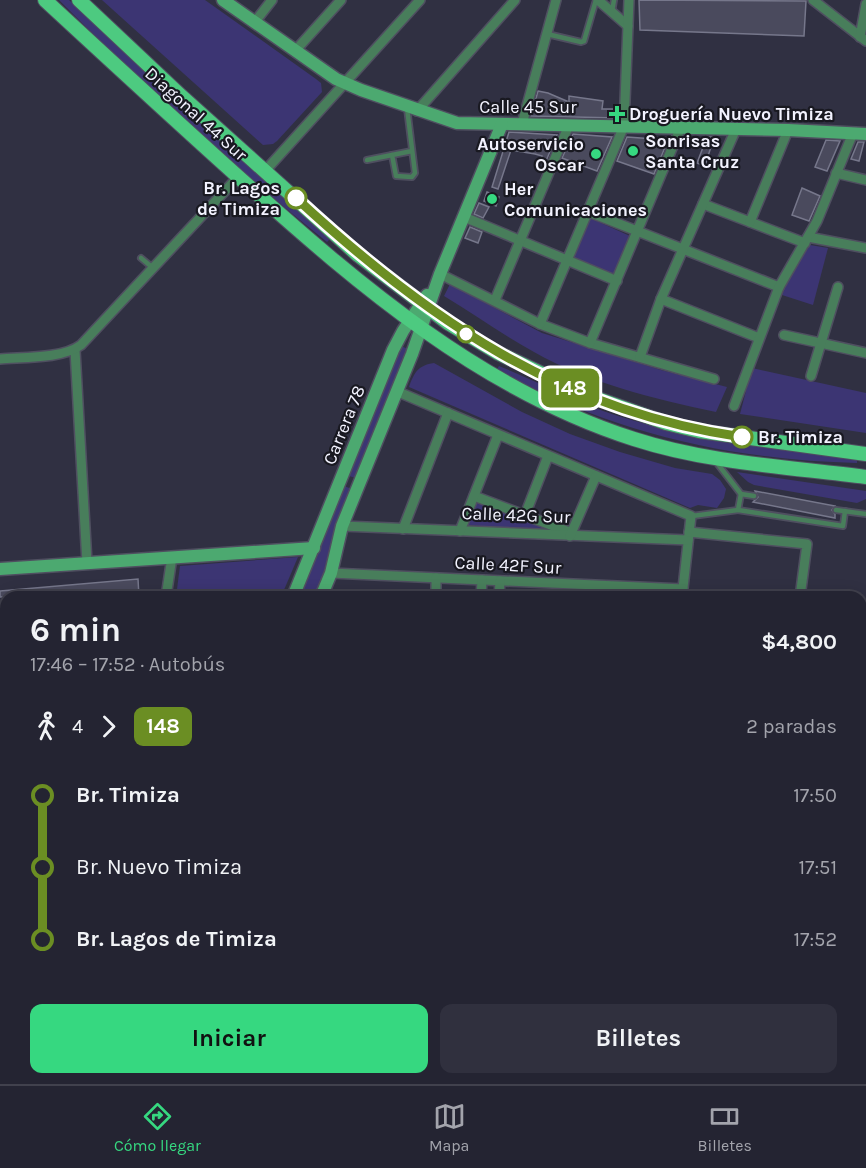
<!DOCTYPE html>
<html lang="es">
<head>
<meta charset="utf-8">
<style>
	body { margin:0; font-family:Karla,sans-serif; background:#30303e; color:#f1f3f6; height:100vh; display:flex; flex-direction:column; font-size:22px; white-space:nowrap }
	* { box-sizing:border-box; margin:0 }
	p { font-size:20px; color:#a3a4ac }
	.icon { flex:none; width:33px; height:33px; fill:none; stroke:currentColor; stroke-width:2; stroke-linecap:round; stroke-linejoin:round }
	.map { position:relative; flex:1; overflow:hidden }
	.panel { position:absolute; left:0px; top:591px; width:867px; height:494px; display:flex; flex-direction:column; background:#242432; border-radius:18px 18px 0 0; box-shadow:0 3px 15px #0003,0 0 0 2px #41414d }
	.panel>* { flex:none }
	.badge { padding:0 12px; border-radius:9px; font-size:21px; line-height:39px }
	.map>.badge { position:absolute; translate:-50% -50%; box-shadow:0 0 0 3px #fff }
	.legs { display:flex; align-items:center; gap:9px; height:66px; padding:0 30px; font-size:20px }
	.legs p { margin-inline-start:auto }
	.overview { display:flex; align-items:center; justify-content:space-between; height:102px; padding:0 30px }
	h1 { font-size:33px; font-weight:700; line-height:45px }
	.primary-button { display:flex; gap:12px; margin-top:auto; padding:12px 30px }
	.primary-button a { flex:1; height:69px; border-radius:12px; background:#36d880; color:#111; font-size:24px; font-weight:700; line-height:69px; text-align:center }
	.primary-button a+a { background:#30303e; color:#f1f3f6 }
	ul { padding:0 30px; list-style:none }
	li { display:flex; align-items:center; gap:21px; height:72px; font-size:22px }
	li i { display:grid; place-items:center; width:9px; height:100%; margin:0 8px; background:currentColor }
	li i::after { content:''; width:15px; height:15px; margin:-8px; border:4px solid; border-radius:50%; background:#242432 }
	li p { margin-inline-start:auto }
	li:first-child i { background:linear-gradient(#0000 50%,currentColor 0) }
	li:last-child i { background:linear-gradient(currentColor 50%,#0000 0) }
	.tab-bar { display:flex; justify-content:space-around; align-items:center; height:84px; border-top:2px solid #41414d; background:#242432; font-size:16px; color:#a3a4ac }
	.tab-bar a { display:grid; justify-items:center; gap:3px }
	.tab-bar .selected { color:#36d880 }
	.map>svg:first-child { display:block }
</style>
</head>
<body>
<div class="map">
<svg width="866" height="1084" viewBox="0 0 866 1084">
	<rect width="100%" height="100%" fill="#303042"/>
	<g fill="#3c3573">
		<path d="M59,0H69L330,239L327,242C233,167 144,85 59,0Z"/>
		<path d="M102,0H205L316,79L321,83L322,92L277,141L273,144L263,145Z"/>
		<path d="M590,218L630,236L613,275L573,258Z"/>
		<path d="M810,245L828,248L813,305L782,295L788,278Z"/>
		<path d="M450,284L542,333L661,370L727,387L716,412C654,399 589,383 534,352C503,335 474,314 444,296Z"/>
		<path d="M401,346L408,349L356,478L349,476Z"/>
		<path d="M434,363L522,412L570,434L620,452L675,468L712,474L720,480L726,489L724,498L717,508L698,505L690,508L409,387C414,373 418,365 434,363Z"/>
		<path d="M499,366C539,382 577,403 618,416C696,440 776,448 857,459V463C731,460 607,432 497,369Z"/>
		<path d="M752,368L866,393V433L740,414Z"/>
		<path d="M737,472L866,491V499L857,503L754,485L748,482Z"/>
		<path d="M344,486L352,489L332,540L321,583L314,597H299Z"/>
		<path d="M476,499L555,531L467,525Z"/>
		<path d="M298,557L281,597H176L180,566Z"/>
		<path d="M6,876V1001H0V878Z"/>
		<path d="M861,1016L866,1019V1084L801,1083L803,1079L861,1078Z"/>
	</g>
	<g fill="#4a4a5d" stroke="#76778b" stroke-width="1.5">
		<path d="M639,0L806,1L804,36L640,30Z"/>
		<path d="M538,91L548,93L569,102V96L603,101L602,109H618V118L531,116Z"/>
		<path d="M503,100L519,108L518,114L498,112Z"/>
		<path d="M509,132L557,135L546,161L541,160L542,156L535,154L511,150L498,189L492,187Z"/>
		<path d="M573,134L612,137L597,171L562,158Z"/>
		<path d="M627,137L668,140L654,174L617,161Z"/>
		<path d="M707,137H714L705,166L697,163Z"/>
		<path d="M826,140L840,141L827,171L815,167Z"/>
		<path d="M858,142H864L859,161L851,159Z"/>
		<path d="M802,188L820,196L809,221L792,215Z"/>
		<path d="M487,192L499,197L496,206L484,201Z"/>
		<path d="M479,203L489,207L483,218L474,214Z"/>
		<path d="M470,227L482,232L478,243L465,238Z"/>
		<path d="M755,491L835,506L832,510L835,514V518L753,502L758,497Z"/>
		<path d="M138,579L139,597H0V591Z"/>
	</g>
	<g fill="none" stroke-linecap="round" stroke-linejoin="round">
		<g stroke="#4f4f60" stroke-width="8">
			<g id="lane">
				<path d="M612,12L614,0"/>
				<path d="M547,34L581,42L584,41L596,0"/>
				<path d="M407,108L415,173L412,177L396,176L392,155L412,151"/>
				<path d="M367,160L392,155"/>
				<path d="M141,258L153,268"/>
				<path d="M717,463L741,494L754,496"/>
				<path d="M738,510L843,526L845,511"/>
				<path d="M836,510L866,514"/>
				<path d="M692,516L738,510L741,494"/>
				<path d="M861,676L866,677"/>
				<path d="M398,1084L402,1078"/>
			</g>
		</g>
		<g stroke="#4f4f60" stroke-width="12">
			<g id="street">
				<path d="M598,0L628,26"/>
				<path d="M813,0L866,41"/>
				<path d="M254,23L272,0"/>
				<path d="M860,37L866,4"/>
				<path d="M295,51L341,0"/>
				<path d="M417,111L515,0"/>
				<path d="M522,124L556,0"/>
				<path d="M265,171L420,0"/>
				<path d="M836,173L866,180"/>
				<path d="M703,204L805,243"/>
				<path d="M589,212L779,287"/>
				<path d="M464,217L617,281"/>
				<path d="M750,222L788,130"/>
				<path d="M808,237L866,248"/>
				<path d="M440,274L540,324L590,343L714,379"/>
				<path d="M661,299L759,338"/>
				<path d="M495,300L569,125"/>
				<path d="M540,324L624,126L629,0"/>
				<path d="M784,335L866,353"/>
				<path d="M590,343L681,127"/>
				<path d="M75,350L87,563"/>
				<path d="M640,357L661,299L736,129"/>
				<path d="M0,359C23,357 62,359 81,345L238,177"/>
				<path d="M811,376L838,287"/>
				<path d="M396,391L691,516L682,597"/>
				<path d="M734,406L779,287L817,221L853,133"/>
				<path d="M474,496L572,533"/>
				<path d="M525,515L548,456"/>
				<path d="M342,526L688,540"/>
				<path d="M403,529L448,413"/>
				<path d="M460,531L498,435"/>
				<path d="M689,532L807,544L800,597"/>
				<path d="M570,536L596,476"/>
				<path d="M331,573L683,589"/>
				<path d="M166,597L172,557"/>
				<path d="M436,597V578"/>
				<path d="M481,597L482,580"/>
				<path d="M499,597L500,581"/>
				<path d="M861,688L866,689"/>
				<path d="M0,711L6,708"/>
				<path d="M0,755L6,753"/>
				<path d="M0,791L6,789"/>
				<path d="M0,825L6,823"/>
				<path d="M0,869L6,868"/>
				<path d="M0,1001H6"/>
				<path d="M861,1011L866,1014"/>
				<path d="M0,1033L6,1035"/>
				<path d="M0,1075L6,1076"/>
				<path d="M16,1078L38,1084"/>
				<path d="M411,1078L412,1084"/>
				<path d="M564,1078L613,1082"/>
				<path d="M147,1084L151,1078"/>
				<path d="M781,1084L784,1078"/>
			</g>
		</g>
		<g stroke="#4f4f60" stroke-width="15">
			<g id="secondary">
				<path d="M223,0L336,79L361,90L457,123L788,130L866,134"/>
				<path d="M0,569L314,548"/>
				<path d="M293,597L393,350L403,331L427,295"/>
				<path d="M321,597L331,573L342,526L412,354L440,274L502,124"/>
				<path d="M861,939L866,942"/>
				<path d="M283,1078V1084"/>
				<path d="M301,1078V1084"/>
			</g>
		</g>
		<g stroke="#4f4f60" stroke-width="16">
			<g id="primary">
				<path d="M45,0C111,61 177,122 244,182C360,286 483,391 634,439C708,463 789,467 866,477"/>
				<path d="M79,0L179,94L358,255L448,323L498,353L587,395L666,423L699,431L866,454"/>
				<path d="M861,725L866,715"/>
				<path d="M861,776L866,766"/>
				<path d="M671,1084L673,1078"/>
				<path d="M698,1084L701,1078"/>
			</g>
		</g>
		<use href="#lane" stroke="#487e5b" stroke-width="4.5"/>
		<use href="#street" stroke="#487e5b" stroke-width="9"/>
		<use href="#secondary" stroke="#4ca970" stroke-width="12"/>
		<use href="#primary" stroke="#4dca80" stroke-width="14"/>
	</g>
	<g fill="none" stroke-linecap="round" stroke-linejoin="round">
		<g stroke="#fff" stroke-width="14">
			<path id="line-1" d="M296,198C428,320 561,411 742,437"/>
		</g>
		<use href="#line-1" stroke="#6b8e23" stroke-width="9"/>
	</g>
	<g fill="#36d880" stroke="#191921" stroke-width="2">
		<path d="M614 105h6v6h6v6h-6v6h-6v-6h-6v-6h6z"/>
		<circle cx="633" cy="151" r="6"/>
		<circle cx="596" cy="154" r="6"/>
		<circle cx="492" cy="199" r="6"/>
	</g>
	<g fill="#fff" stroke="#6b8e23" stroke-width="3">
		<circle cx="296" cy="198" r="10"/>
		<circle cx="466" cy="334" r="8"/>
		<circle cx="742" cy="437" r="10"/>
	</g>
	<g text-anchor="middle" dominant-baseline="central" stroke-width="4.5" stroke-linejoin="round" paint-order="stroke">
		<g font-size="18" fill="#f3f3ff" stroke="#191921">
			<text x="528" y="107">Calle 45 Sur</text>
			<text transform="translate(196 114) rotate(42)">Diagonal 44 Sur</text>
			<text transform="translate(344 425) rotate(-68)">Carrera 78</text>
			<text transform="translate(516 515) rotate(2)">Calle 42G Sur</text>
			<text transform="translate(508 565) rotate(3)">Calle 42F Sur</text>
		</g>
		<g font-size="18" font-weight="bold" fill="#f3f3ff" stroke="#191921" text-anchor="start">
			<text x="629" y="114">Droguería Nuevo Timiza</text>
			<text x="645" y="141">Sonrisas<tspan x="645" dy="21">Santa Cruz</tspan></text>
			<text x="584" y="144" text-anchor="end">Autoservicio<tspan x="584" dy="21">Oscar</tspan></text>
			<text x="504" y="189">Her<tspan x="504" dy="21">Comunicaciones</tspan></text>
		</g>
		<g font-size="18" font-weight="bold" fill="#f3f3ff" stroke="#191921" text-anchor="end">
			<text x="280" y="188">Br. Lagos<tspan x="280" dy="21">de Timiza</tspan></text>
			<text x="758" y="437" text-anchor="start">Br. Timiza</text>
		</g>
	</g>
</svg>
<b class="badge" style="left:570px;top:388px;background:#6b8e23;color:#fff">148</b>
<section class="panel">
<div class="overview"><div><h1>6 min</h1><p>17:46 – 17:52 · Autobús</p></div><b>$4,800</b></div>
<div class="legs"><svg class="icon" aria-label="walk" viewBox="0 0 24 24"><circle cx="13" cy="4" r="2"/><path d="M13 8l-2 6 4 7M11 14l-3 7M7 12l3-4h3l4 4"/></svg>4<svg class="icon" aria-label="forward" viewBox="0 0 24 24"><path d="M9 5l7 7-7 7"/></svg><b class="badge" style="background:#6b8e23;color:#fff">148</b><p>2 paradas</p></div>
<ul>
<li><i style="color:#6b8e23"></i><b>Br. Timiza</b><p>17:50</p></li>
<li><i style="color:#6b8e23"></i><span>Br. Nuevo Timiza</span><p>17:51</p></li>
<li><i style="color:#6b8e23"></i><b>Br. Lagos de Timiza</b><p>17:52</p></li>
</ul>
<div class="primary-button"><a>Iniciar</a><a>Billetes</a></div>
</section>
</div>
<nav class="tab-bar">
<a class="selected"><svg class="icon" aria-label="directions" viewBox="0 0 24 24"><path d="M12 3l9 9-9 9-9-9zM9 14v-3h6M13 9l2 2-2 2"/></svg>Cómo llegar</a>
<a><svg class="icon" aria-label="map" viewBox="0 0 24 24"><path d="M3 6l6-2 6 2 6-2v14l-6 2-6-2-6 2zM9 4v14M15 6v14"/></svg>Mapa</a>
<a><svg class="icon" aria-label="tickets" viewBox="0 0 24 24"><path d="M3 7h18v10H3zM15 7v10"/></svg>Billetes</a>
</nav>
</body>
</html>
